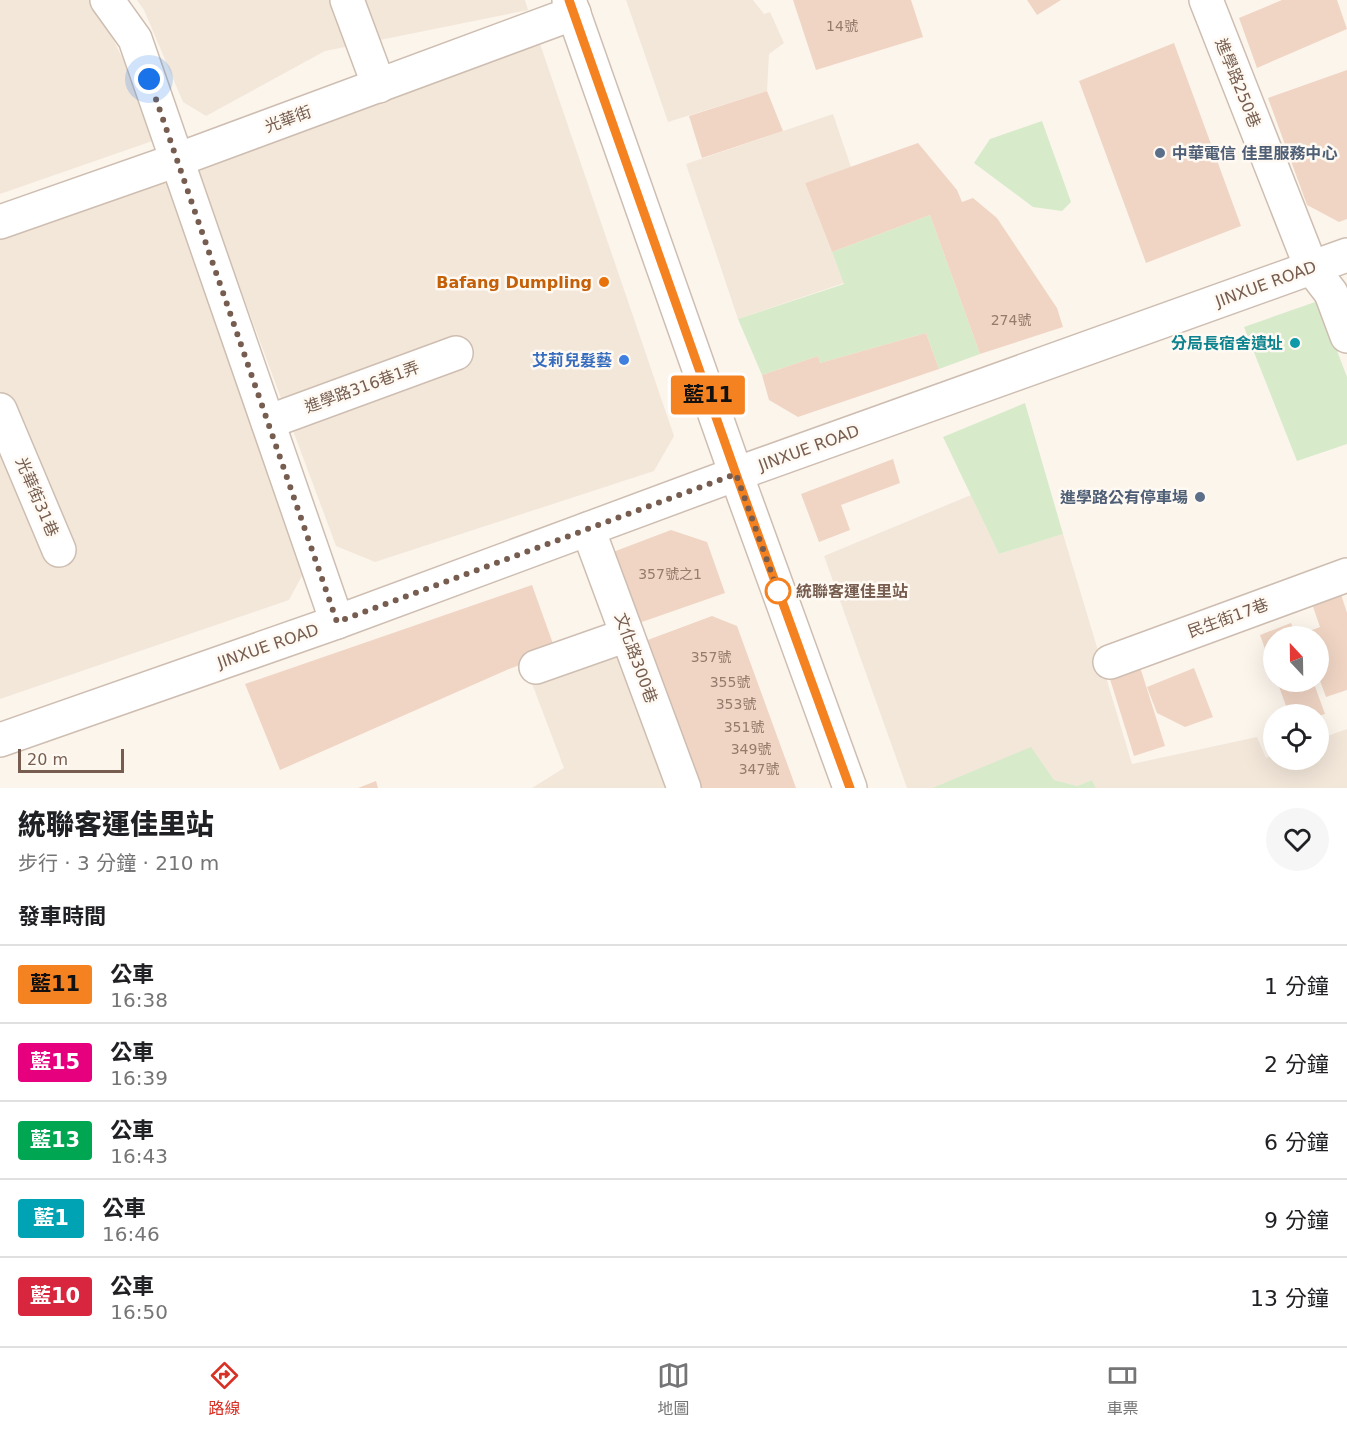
<!DOCTYPE html>
<html lang="zh-TW">
<head>
<meta charset="utf-8">
<style>
	body { margin:0; font-family:"DejaVu Sans","Noto Sans TC",sans-serif; background:#f6f6f6; color:#202124; height:100vh; display:flex; flex-direction:column; font-size:22px; white-space:nowrap }
	* { box-sizing:border-box; margin:0 }
	p { font-size:20px; color:#757577 }
	.icon { flex:none; width:33px; height:33px; fill:none; stroke:currentColor; stroke-width:2; stroke-linecap:round; stroke-linejoin:round }
	.map { position:relative; height:788px; overflow:hidden }
	.drawer { display:flex; flex-direction:column; background:#fff; flex:1 }
	.drawer>* { flex:none }
	.badge { padding:0 12px; border-radius:4px; font-size:21px; line-height:39px }
	.needle { width:39px; rotate:338deg }
	.buttons { position:absolute; left:1263px; top:626px; display:grid; gap:12px }
	.buttons a { display:grid; place-items:center; width:66px; height:66px; border-radius:50%; background:#fff; box-shadow:0 6px 24px #0002; font-size:30px }
	.scale { position:absolute; left:18px; bottom:15px; width:106px; box-sizing:border-box; padding-left:6px; border:3px solid #765d4f; border-top:0; font-size:16px; line-height:21px; white-space:nowrap; color:#765d4f; -webkit-text-stroke:4px #fef9f2; paint-order:stroke }
	.you { position:absolute; width:30px; height:30px; margin:-15px; border:4px solid #fff; border-radius:50%; background:#1a73e8; box-shadow:0 0 0 9px #1a73e833 }
	.map>.badge { position:absolute; translate:-50% -50%; box-shadow:0 0 0 3px #fff }
	h2 { padding:0 18px; font-size:22px; line-height:54px }
	.round { display:grid; place-items:center; flex:none; width:63px; height:63px; border-radius:32px; background:#f6f6f6 }
	.overview { display:flex; align-items:center; justify-content:space-between; height:102px; padding:0 18px }
	h1 { font-size:28px; font-weight:800; line-height:45px }
	ul { padding:0; list-style:none }
	li { display:flex; align-items:center; gap:18px; height:78px; padding:0 18px; border-top:2px solid #e0e0e0 }
	li div { flex:1 }
	li b { display:block; font-size:22px }
	li em { font-style:normal }
	li .badge { min-width:66px; font-weight:700; text-align:center }
	.dock { display:flex; justify-content:space-around; align-items:center; height:84px; border-top:2px solid #e0e0e0; background:#fff; font-size:16px; color:#757577 }
	.dock a { display:grid; justify-items:center; gap:3px }
	.dock .current { color:#d93025 }
	.map>svg:first-child { display:block }
</style>
</head>
<body>
<div class="map">
<svg width="1347" height="788" viewBox="0 0 1347 788">
	<rect width="100%" height="100%" fill="#fcf5ec"/>
	<g fill="#f3e7da">
		<path d="M0,0H89L115,43L161,138L0,194Z"/>
		<path d="M137,0H525L528,10L325,51L206,116L183,102L144,10Z"/>
		<path d="M626,0H753L764,14L770,12L784,43L769,54L767,91L668,122Z"/>
		<path d="M538,38L674,436L654,471L375,562L336,546L195,167Z"/>
		<path d="M833,114L851,167L805,183L844,283L738,319L686,164Z"/>
		<path d="M166,182L305,570L289,600L0,699V240Z"/>
		<path d="M971,495L999,554L1063,534L1132,764L1257,737L1266,758L1273,755L1274,759H1318L1319,739L1347,729V788H1096L1092,780L1077,786L1054,780L1031,748L932,788H907L824,556Z"/>
		<path d="M616,650L666,788H532L564,768L531,681Z"/>
	</g>
	<g fill="#d7eaca">
		<path d="M1042,121L1071,202L1062,211L1033,207L974,163L990,139Z"/>
		<path d="M930,215L980,354L939,369L926,333L820,363L818,356L762,375L738,319L844,284L832,252Z"/>
		<path d="M1318,301L1347,377V444L1297,461L1244,327Z"/>
		<path d="M1025,403L1063,534L999,554L943,437Z"/>
		<path d="M1031,747L1054,780L1077,786L1092,780L1096,788H932Z"/>
	</g>
	<g fill="#f0d5c4">
		<path d="M793,0H911L923,37L816,70Z"/>
		<path d="M1027,0H1061L1037,15Z"/>
		<path d="M1282,0H1337L1347,29L1257,68L1239,18Z"/>
		<path d="M1174,43L1241,226L1146,263L1079,81Z"/>
		<path d="M1347,70V219L1339,222L1307,205L1268,98Z"/>
		<path d="M767,91L783,131L702,158L689,116Z"/>
		<path d="M918,143L957,190L962,202L973,198L997,218L1057,308L1063,327L980,354L930,215L832,252L805,183Z"/>
		<path d="M926,333L939,369L798,417L769,400L762,375L818,356L820,363Z"/>
		<path d="M893,459L900,483L841,505L850,530L819,542L801,494Z"/>
		<path d="M671,530L707,542L725,593L639,623L613,552Z"/>
		<path d="M532,585L556,652L509,669L280,770L245,684Z"/>
		<path d="M1339,588L1347,613V690L1326,697L1318,675V636H1305L1304,633L1320,627L1310,598Z"/>
		<path d="M712,616L737,626L796,788H698L645,641Z"/>
		<path d="M1291,623L1296,636H1274L1273,671L1260,635Z"/>
		<path d="M1140,667L1165,746L1134,756L1109,676Z"/>
		<path d="M1194,668L1213,717L1185,727L1157,713L1147,687Z"/>
		<path d="M1277,681H1313L1325,714L1318,716V714H1289Z"/>
		<path d="M376,781L378,788H358Z"/>
	</g>
	<g fill="none" stroke-linecap="round" stroke-linejoin="round">
		<g stroke="#cebeb1" stroke-width="36">
			<g id="minor">
				<path d="M107,0L135,39L337,622"/>
				<path d="M347,0L379,86"/>
				<path d="M569,0L736,474L850,788"/>
				<path d="M1206,0L1311,267L1331,293L1347,336"/>
				<path d="M0,222L177,160L574,13"/>
				<path d="M0,410L59,550"/>
				<path d="M268,422L456,353"/>
				<path d="M588,529L684,788"/>
				<path d="M1110,662L1347,575"/>
				<path d="M536,667L627,635"/>
				<path d="M0,740L337,622L736,474L1347,255"/>
			</g>
		</g>
		<use href="#minor" stroke="#fff" stroke-width="33"/>
	</g>
	<g fill="none" stroke-linecap="round" stroke-linejoin="round">
		<g stroke="#fff" stroke-width="14">
			<path id="line" d="M569,0L736,474L850,788"/>
		</g>
		<use href="#line" stroke="#f58220" stroke-width="9"/>
		<path stroke="#765d4f" stroke-width="6" stroke-dasharray="0 10.8" d="M149,79L337,622L736,474L778,591"/>
	</g>
	<g fill="#5c6f8a" stroke="#fef9f2" stroke-width="2">
		<circle cx="1160" cy="153" r="6"/>
		<circle cx="1200" cy="497" r="6"/>
	</g>
	<circle fill="#e8710a" stroke="#fef9f2" stroke-width="2" cx="604" cy="282" r="6"/>
	<circle fill="#0f9aa8" stroke="#fef9f2" stroke-width="2" cx="1295" cy="343" r="6"/>
	<circle fill="#3f7fe0" stroke="#fef9f2" stroke-width="2" cx="624" cy="360" r="6"/>
	<circle fill="#fff" stroke="#f58220" stroke-width="3" cx="778" cy="591" r="12"/>
	<g text-anchor="middle" dominant-baseline="central" stroke-width="5" stroke-linejoin="round" paint-order="stroke">
		<g font-size="14" fill="#947b6c">
			<text x="842" y="26">14號</text>
			<text x="1011" y="320">274號</text>
			<text x="670" y="574">357號之1</text>
			<text x="711" y="657">357號</text>
			<text x="730" y="682">355號</text>
			<text x="736" y="704">353號</text>
			<text x="744" y="727">351號</text>
			<text x="751" y="749">349號</text>
			<text x="759" y="769">347號</text>
		</g>
		<g font-size="16" fill="#765d4f" stroke="#fef9f2">
			<text transform="translate(1238 83) rotate(68)">進學路250巷</text>
			<text transform="translate(288 119) rotate(-20)">光華街</text>
			<text transform="translate(1266 284) rotate(-20)">JINXUE ROAD</text>
			<text transform="translate(362 387) rotate(-20)">進學路316巷1弄</text>
			<text transform="translate(809 448) rotate(-20)">JINXUE ROAD</text>
			<text transform="translate(37 497) rotate(67)">光華街31巷</text>
			<text transform="translate(1228 618) rotate(-20)">民生街17巷</text>
			<text transform="translate(268 646) rotate(-19)">JINXUE ROAD</text>
			<text transform="translate(636 658) rotate(70)">文化路300巷</text>
		</g>
		<g font-size="16" font-weight="bold" fill="#4e5e75" stroke="#fef9f2" text-anchor="start">
			<text x="1172" y="153">中華電信 佳里服務中心</text>
			<text x="1188" y="497" text-anchor="end">進學路公有停車場</text>
		</g>
		<g font-size="16" font-weight="bold" fill="#c56008" stroke="#fef9f2" text-anchor="end">
			<text x="592" y="282">Bafang Dumpling</text>
		</g>
		<g font-size="16" font-weight="bold" fill="#0d838f" stroke="#fef9f2" text-anchor="end">
			<text x="1283" y="343">分局長宿舍遺址</text>
		</g>
		<g font-size="16" font-weight="bold" fill="#366cbe" stroke="#fef9f2" text-anchor="end">
			<text x="612" y="360">艾莉兒髮藝</text>
		</g>
		<g font-size="16" font-weight="bold" fill="#765d4f" stroke="#fef9f2" text-anchor="start">
			<text x="796" y="591">統聯客運佳里站</text>
		</g>
	</g>
</svg>
<div class="buttons">
<a><svg class="needle" viewBox="-14 -14 28 28"><path d="M0-13l5 13h-10z" fill="#e53935"/><path d="M0 13l5-13h-10z" fill="#757577"/></svg></a>
<a><svg class="icon" aria-label="locate" viewBox="0 0 24 24"><circle cx="12" cy="12" r="6"/><path d="M12 2v4M12 18v4M2 12h4M18 12h4"/></svg></a>
</div>
<div class="scale">20 m</div>
<div class="you" style="left:149px;top:79px"></div>
<b class="badge" style="left:708px;top:395px;background:#f58220;color:#111">藍11</b>
</div>
<section class="drawer">
<div class="overview"><div><h1>統聯客運佳里站</h1><p>步行 · 3 分鐘 · 210 m</p></div><a class="round"><svg class="icon" aria-label="heart" viewBox="0 0 24 24"><path d="M12 20l-8-8c-3-5 5-10 8-4 3-6 11-1 8 4z"/></svg></a></div>
<h2>發車時間</h2>
<ul>
<li><span class="badge" style="background:#f58220;color:#111">藍11</span><div><b>公車</b><p>16:38</p></div><em>1 分鐘</em></li>
<li><span class="badge" style="background:#e6007e;color:#fff">藍15</span><div><b>公車</b><p>16:39</p></div><em>2 分鐘</em></li>
<li><span class="badge" style="background:#00a651;color:#fff">藍13</span><div><b>公車</b><p>16:43</p></div><em>6 分鐘</em></li>
<li><span class="badge" style="background:#00a3b4;color:#fff">藍1</span><div><b>公車</b><p>16:46</p></div><em>9 分鐘</em></li>
<li><span class="badge" style="background:#d7263d;color:#fff">藍10</span><div><b>公車</b><p>16:50</p></div><em>13 分鐘</em></li>
</ul>
</section>
<nav class="dock">
<a class="current"><svg class="icon" aria-label="directions" viewBox="0 0 24 24"><path d="M12 3l9 9-9 9-9-9zM9 14v-3h6M13 9l2 2-2 2"/></svg>路線</a>
<a><svg class="icon" aria-label="map" viewBox="0 0 24 24"><path d="M3 6l6-2 6 2 6-2v14l-6 2-6-2-6 2zM9 4v14M15 6v14"/></svg>地圖</a>
<a><svg class="icon" aria-label="tickets" viewBox="0 0 24 24"><path d="M3 7h18v10H3zM15 7v10"/></svg>車票</a>
</nav>
</body>
</html>
